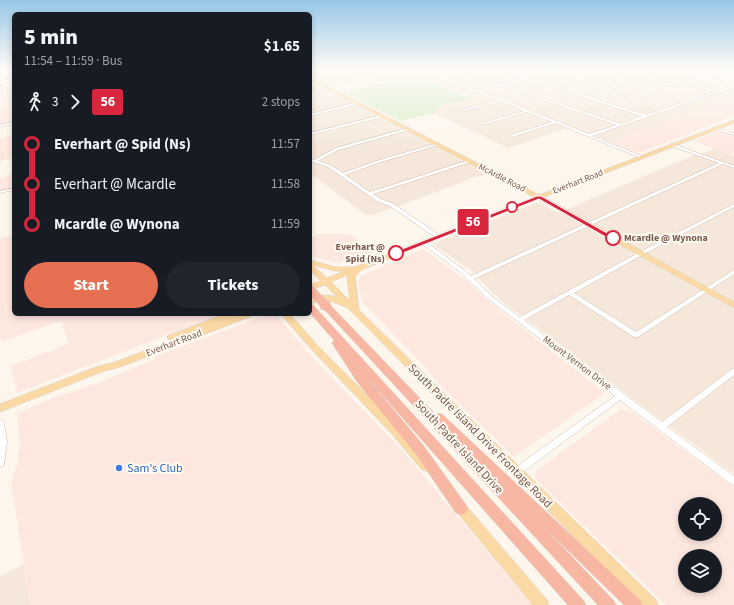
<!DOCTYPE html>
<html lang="en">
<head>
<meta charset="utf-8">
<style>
	body { margin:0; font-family:"Source Sans 3",sans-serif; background:#20242c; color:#f1f3f6; height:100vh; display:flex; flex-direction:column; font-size:15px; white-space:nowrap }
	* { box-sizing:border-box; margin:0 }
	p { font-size:13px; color:#9ea1a6 }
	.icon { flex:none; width:22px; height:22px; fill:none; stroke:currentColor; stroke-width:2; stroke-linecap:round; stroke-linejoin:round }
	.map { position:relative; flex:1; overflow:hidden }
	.sheet { position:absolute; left:12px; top:12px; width:300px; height:304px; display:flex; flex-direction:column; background:#171b24; border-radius:6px; box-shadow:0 2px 6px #0003 }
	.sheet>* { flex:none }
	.badge { padding:0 8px; border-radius:3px; font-size:14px; line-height:26px }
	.fabs { position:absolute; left:678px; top:497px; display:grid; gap:8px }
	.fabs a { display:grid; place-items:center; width:44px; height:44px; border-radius:50%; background:#171b24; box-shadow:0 2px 6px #0003; font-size:20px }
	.map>.badge { position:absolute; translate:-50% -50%; box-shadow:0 0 0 2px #fff }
	.legs { display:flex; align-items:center; gap:6px; height:44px; padding:0 12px; font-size:13px }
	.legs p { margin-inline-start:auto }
	.summary { display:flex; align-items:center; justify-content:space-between; height:68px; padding:0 12px }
	h1 { font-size:22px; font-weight:800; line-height:30px }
	.action { display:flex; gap:8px; margin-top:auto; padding:8px 12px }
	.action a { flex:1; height:46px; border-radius:24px; background:#e76f51; color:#fff; font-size:16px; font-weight:800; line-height:46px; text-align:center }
	.action a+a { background:#20242c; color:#f1f3f6 }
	ul { padding:0 12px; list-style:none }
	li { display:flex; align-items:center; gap:14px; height:40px; font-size:15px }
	li i { display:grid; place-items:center; width:6px; height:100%; margin:0 5px; background:currentColor }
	li i::after { content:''; width:10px; height:10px; margin:-5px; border:3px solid; border-radius:50%; background:#171b24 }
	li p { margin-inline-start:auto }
	li:first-child i { background:linear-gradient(#0000 50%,currentColor 0) }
	li:last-child i { background:linear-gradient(currentColor 50%,#0000 0) }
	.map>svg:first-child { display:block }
</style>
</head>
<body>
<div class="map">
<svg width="734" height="605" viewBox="0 0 734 605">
	<rect width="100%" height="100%" fill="#fdf6ec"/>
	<g fill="#f5e8da">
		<path d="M310,68H680L672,72L728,89L734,87V97L610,142L572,127L508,148L434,113L441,105L471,98L414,76L374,85L362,79L331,87L310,76Z"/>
		<path d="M310,81L405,131L488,174L467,179L468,180L399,206L371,215H366L310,173Z"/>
		<path d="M714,149L734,156V474L499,299L469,269L432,244L538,202L558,213L694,155L697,156Z"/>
		<path d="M24,564L30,605H0V576Z"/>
	</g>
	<g fill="#fde8e0" fill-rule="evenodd">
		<path d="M14,81V122L0,125V83Z"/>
		<path d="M734,97V116L639,153L610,142Z"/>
		<path d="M719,131L734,136V152L729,154L693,141Z"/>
		<path d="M14,135V158L0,161V138Z"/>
		<path d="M14,174V187L0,190V178Z"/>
		<path d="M14,234V314H211L213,317L17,393L11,366L69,344L61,321L3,341L0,337V238Z"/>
		<path d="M319,234H350L373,253L339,263L315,257L310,252V238Z"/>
		<path d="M423,249L464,279L493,305L597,387L603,394L514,457L442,387L414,355L363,303L358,283L361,276Z"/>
		<path d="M269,314H276L310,355L401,449L532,605H30L11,482L17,464L20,442L17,413L58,396L96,384L155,359L156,356Z"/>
		<path d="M621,409L632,412L734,488V605H666L535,478L536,471ZM685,504H715V534H685ZM685,556H715V586H685Z"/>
	</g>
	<path fill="#d8ecc9" d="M414,76L472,99L441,105L434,113L401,121L344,92Z"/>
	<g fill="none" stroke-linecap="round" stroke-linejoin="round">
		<g stroke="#d1beb0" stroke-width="1">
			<g id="minor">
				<path d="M331,68H335L310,74V72Z"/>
				<path d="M388,68H392L310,86V84Z"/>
				<path d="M411,68H414L478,90L498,84L451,68H454L501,84L522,78L493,68H496L525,77L538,73L548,68H551L540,75L528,78L555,86L576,78L592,68H594L578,80L558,87L586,96L607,89L616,83L622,74L632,71L620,68L665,75L717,91L734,85V87L592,136L642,156L643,157L641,158L555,123L513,137H511V135L552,122L527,112L483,125V123L524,111L501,101L459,112V110L499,100L425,74L310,100V98L423,73ZM636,72L665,77L679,81L661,84L636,97L610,90L618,85L624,76ZM525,79L642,116L621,124L504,85ZM681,82L714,92L646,115L589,97L608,91L636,99L663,86ZM501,86L617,125L589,134L481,91Z"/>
				<path d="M681,68H693L702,73L723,81L721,82L700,75L690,69H682Z"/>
				<path d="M14,79V81L0,83V81Z"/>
				<path d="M358,102L360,103L359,104L310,116V114Z"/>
				<path d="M382,115L384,116L383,117L310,135V133Z"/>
				<path d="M14,122V124L0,127V125Z"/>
				<path d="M715,127L734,133V135L715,129Z"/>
				<path d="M408,128L410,129L409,130L338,150L318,161L330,165L343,173L376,161L438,143V145L378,163L345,175L370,192L469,160H471V162L373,194L381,199L394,204L439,235V237H435L390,206L377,201L328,167L310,161V159L314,160L336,148Z"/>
				<path d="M671,144H673L734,166V168L723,164L474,279L495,299L520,317L638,253L734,204V207L642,255L574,293L636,332L734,270V274L638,337H634L569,295L524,320L662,422L732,369L734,368V375L667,427L734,476V485L731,484L620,400L519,475L516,476L513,475L512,472L513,469L615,396L491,301L469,281L467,280C462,270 431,252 420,242L423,240L425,241L464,270L471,276L719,163L671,146Z"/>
				<path d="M14,188V190L0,193V191Z"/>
				<path d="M0,420L3,421L4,423L7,442L4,463L3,466L0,467Z"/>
			</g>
		</g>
		<g stroke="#dad1cd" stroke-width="1">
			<g id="major">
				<path d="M310,77L539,195L734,120V123L544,197L734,302V308L538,199L361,270L355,277L359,310L656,600L658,605H641L348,308C329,301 330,298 310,304V298C320,295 327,294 337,297L325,285L310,290V285L321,281L310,270V260L335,267H355L534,197L310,80ZM313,265L335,271H345L327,278ZM348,275L347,277L350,301L331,282Z"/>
				<path d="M224,314H236L235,316L207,327L241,314H253L252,316L120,367L101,372L0,412V404L96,367L115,362L171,341L167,338L168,336Z"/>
				<path d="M281,314H290L318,346L400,428L429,463L431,466L429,469L425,471L421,469L392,434L312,350Z"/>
				<path d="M459,500L463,502L547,600L549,605H533L455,510L453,506L455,502Z"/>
			</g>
		</g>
		<g stroke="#dad1cd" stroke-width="1">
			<g id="highway">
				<path d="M326,303L329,304L436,415L439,413L443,415L640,600L643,605H624L542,525L613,600L616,605H598L323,308L321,306L323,304Z"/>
				<path d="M310,304L313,305L583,600L586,605H568L362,372L423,445L466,505L468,509L466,513L461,515L456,513L415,453L358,383L332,343L334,340L310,313Z"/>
			</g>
		</g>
		<use href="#minor" fill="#fff" fill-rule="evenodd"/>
		<use href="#major" fill="#fbd9a5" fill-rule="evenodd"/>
		<use href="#highway" fill="#f7b7a3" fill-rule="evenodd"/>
		<g stroke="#dad1cd" stroke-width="9" stroke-linecap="butt">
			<path id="highway-bridge-far1" d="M310,289L325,305"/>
		</g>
		<g stroke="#dad1cd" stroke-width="12" stroke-linecap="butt">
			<path id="highway-bridge" d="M324,304L326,306"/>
		</g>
		<use href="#highway-bridge-far1" stroke="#f7b7a3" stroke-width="8"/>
		<use href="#highway-bridge" stroke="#f7b7a3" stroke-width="10"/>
	</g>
	<linearGradient id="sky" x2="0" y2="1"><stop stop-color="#97c7e8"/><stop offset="0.45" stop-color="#fefbf6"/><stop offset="1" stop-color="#fefbf6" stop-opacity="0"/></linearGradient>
	<rect width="734" height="152" fill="url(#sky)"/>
	<path fill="#d7263d" stroke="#fff" d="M537,196H541L616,238L611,240L539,199L398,255L392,253Z"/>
	<g fill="#fff" stroke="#d7263d" stroke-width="2">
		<circle cx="512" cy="207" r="5"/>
		<circle cx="613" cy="238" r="7"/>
		<circle cx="396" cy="253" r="7"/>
	</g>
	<circle fill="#3f7fe0" stroke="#fffaf3" stroke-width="1.5" cx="119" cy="468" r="4"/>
	<g text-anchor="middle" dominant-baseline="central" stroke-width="4" stroke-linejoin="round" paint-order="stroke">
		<g font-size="9" fill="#7a5c4d" stroke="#fffaf3">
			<text transform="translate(502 178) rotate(27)">McArdle Road</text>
			<text transform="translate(578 182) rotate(-21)">Everhart Road</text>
		</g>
		<g font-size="10" font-weight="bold" fill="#7a5c4d" stroke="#fffaf3" text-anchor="start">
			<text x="624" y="238">Mcardle @ Wynona</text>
			<text x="385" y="247" text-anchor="end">Everhart @<tspan x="385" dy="12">Spid (Ns)</tspan></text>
		</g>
		<g font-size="10" fill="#7a5c4d" stroke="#fffaf3">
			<text transform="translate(174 343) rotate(-21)">Everhart Road</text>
			<text transform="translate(577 363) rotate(37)">Mount Vernon Drive</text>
		</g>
		<g font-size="12" fill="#7a5c4d" stroke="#fffaf3">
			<text transform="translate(480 436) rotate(45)">South Padre Island Drive Frontage Road</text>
			<text transform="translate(459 447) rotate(47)">South Padre Island Drive</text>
		</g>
		<g font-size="12" fill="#366cbe" stroke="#fffaf3" text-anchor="start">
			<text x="127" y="468">Sam's Club</text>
		</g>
	</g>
</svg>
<div class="fabs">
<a><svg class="icon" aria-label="locate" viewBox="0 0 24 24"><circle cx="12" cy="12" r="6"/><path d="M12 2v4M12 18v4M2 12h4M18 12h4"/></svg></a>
<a><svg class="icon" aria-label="layers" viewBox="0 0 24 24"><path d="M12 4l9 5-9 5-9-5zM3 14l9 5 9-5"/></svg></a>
</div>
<b class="badge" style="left:473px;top:222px;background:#d7263d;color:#fff">56</b>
<section class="sheet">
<div class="summary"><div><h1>5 min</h1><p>11:54 – 11:59 · Bus</p></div><b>$1.65</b></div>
<div class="legs"><svg class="icon" aria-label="walk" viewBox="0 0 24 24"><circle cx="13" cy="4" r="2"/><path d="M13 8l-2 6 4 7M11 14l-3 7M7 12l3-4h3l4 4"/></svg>3<svg class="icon" aria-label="forward" viewBox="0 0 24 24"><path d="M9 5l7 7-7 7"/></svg><b class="badge" style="background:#d7263d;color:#fff">56</b><p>2 stops</p></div>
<ul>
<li><i style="color:#d7263d"></i><b>Everhart @ Spid (Ns)</b><p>11:57</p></li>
<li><i style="color:#d7263d"></i><span>Everhart @ Mcardle</span><p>11:58</p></li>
<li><i style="color:#d7263d"></i><b>Mcardle @ Wynona</b><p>11:59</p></li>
</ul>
<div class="action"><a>Start</a><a>Tickets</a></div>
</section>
</div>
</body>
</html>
